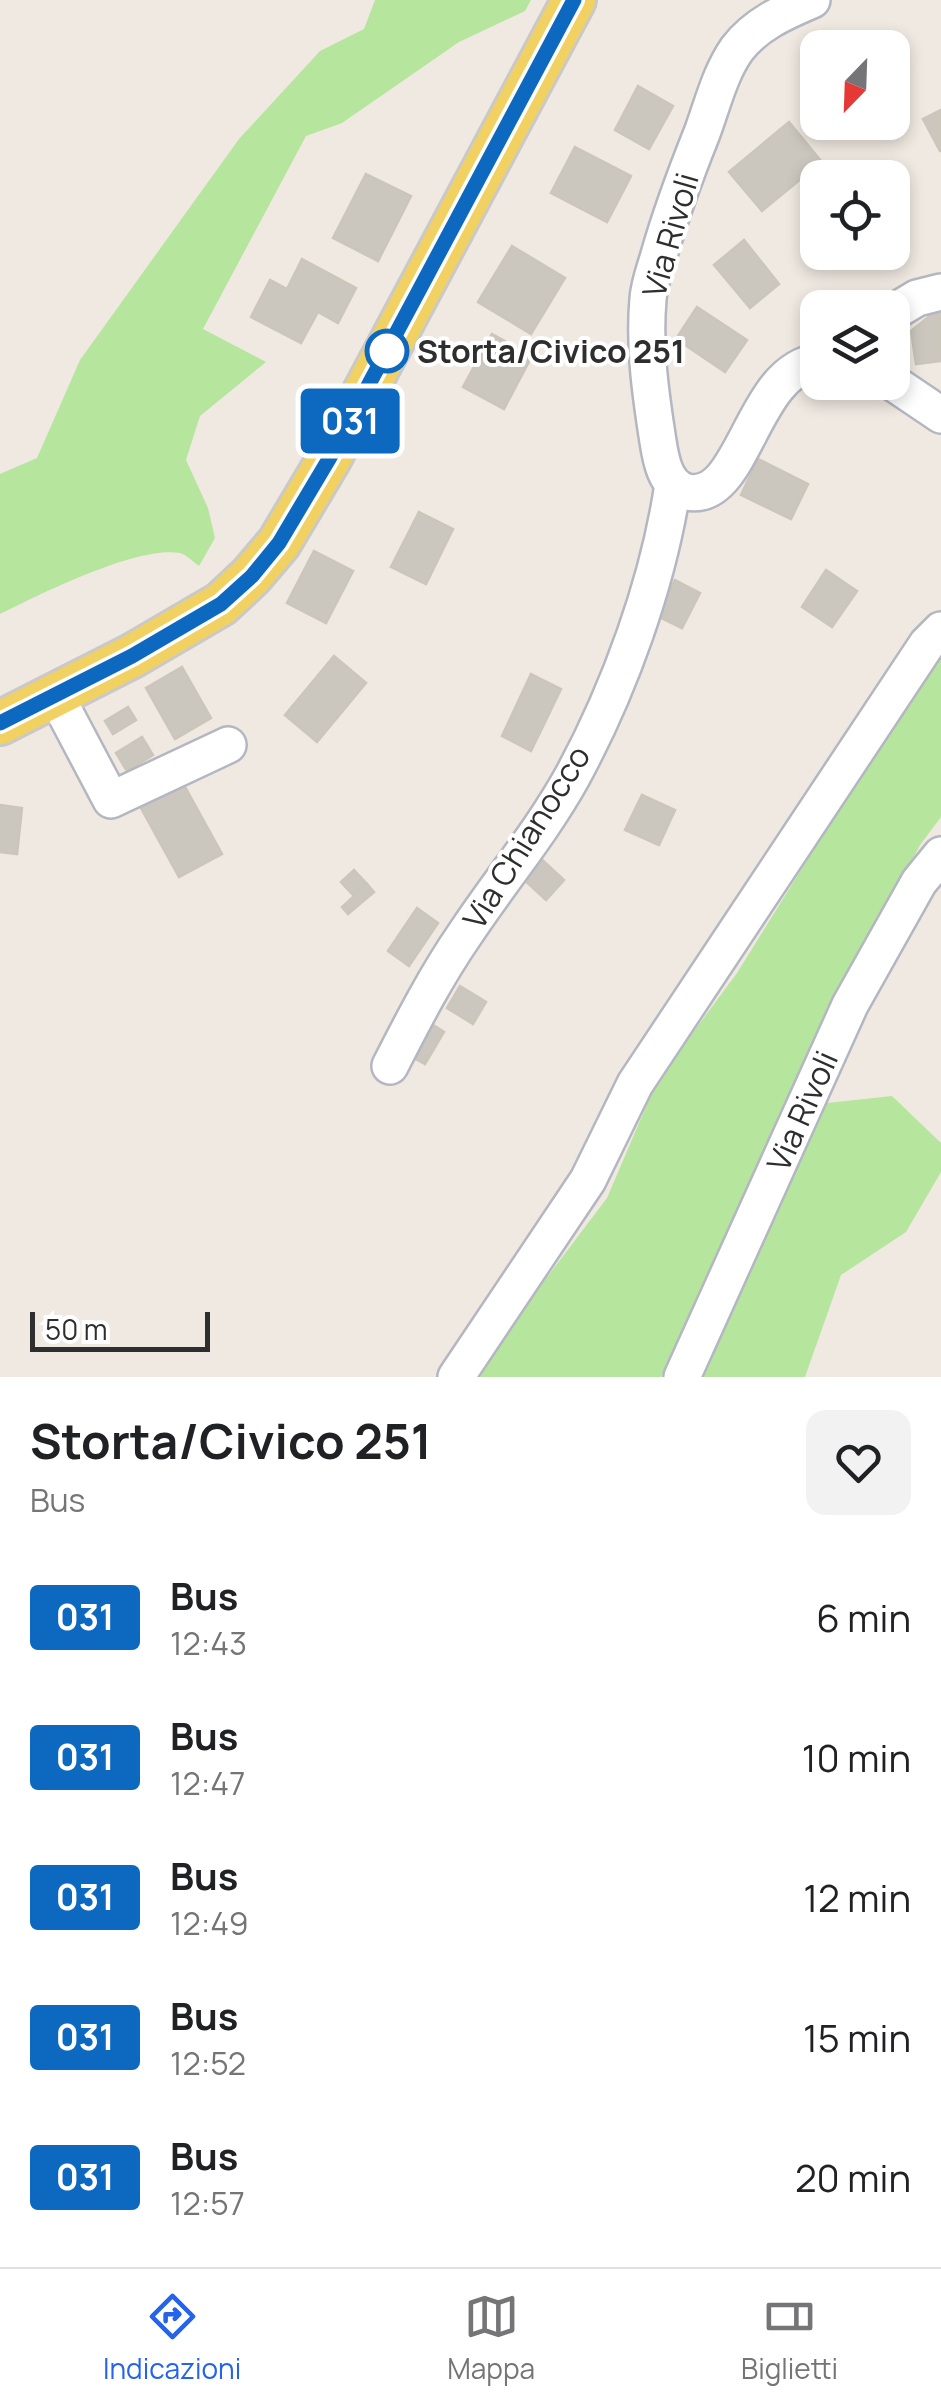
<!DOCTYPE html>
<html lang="it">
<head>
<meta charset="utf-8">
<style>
	body { margin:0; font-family:Manrope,sans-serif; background:#f2f2f2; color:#202124; height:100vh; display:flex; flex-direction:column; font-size:38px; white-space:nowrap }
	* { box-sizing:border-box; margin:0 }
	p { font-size:32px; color:#757577 }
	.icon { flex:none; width:55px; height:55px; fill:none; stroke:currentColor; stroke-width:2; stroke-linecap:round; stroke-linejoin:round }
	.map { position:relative; height:1377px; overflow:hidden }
	.details { display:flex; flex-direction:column; background:#fff; flex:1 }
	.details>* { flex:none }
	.badge { padding:0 20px; border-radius:8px; font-size:35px; line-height:65px }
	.needle { width:65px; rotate:203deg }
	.controls { position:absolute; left:800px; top:30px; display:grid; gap:20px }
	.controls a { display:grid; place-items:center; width:110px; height:110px; border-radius:20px; background:#fff; box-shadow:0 5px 15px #0003; font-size:50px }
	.scale { position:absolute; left:30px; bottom:25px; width:180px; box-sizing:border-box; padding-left:10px; border:5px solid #2e2e2e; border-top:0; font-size:28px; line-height:35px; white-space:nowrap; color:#2e2e2e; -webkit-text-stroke:8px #fff; paint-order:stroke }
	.map>.badge { position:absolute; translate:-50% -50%; box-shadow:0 0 0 5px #fff }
	.round { display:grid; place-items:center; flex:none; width:105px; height:105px; border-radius:20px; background:#f2f2f2 }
	.headline { display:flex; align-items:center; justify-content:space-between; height:170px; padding:0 30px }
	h1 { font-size:48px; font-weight:700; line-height:75px }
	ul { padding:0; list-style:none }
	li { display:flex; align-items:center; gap:30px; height:140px; padding:0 30px }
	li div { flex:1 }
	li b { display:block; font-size:38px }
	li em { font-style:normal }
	li .badge { min-width:110px; font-weight:700; text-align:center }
	.tabs { display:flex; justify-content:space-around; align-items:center; height:140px; border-top:2px solid #e0e0e0; background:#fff; font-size:28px; color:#757577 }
	.tabs a { display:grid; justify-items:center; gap:5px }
	.tabs .current { color:#2563eb }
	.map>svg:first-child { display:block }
</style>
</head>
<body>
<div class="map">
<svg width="941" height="1377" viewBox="0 0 941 1377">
	<rect width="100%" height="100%" fill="#efe9e1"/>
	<g fill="#b6e59e">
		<path d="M375,0H531L525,11L459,42L342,123L306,136L203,329L266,362L200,416L186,460L208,508L215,538L199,566C192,561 187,555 180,553C138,545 40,594 0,614V474L37,458L80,360L239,139L320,51L364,29Z"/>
		<path d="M941,655V817L920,845L790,1097L661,1377H479L526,1305L607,1198L657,1081L737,973L926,669Z"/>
		<path d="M892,1096L941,1143V1172L906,1232L841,1275L805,1377H699L827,1103Z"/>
	</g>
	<g fill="#cbc7bf" stroke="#cbc5ba" stroke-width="2.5">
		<path d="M638,86L673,106L649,149L615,130Z"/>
		<path d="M941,110V151H940L923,119Z"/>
		<path d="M789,122L835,178H818V196L802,178L762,211L729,172Z"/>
		<path d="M575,147L631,176L607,222L551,193Z"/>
		<path d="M366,174L411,196L378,261L333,238Z"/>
		<path d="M744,240L779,284L750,308L714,265Z"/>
		<path d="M512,246L565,278L531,334L478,302Z"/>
		<path d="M302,259L356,288L338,323L318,312L301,343L251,317L270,280L287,289Z"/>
		<path d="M697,307L747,340L725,372L676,339Z"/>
		<path d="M941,313V361L916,364L911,331L931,315Z"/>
		<path d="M492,334L532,356L504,409L463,387Z"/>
		<path d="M758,459L808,484L791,519L741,495Z"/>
		<path d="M419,512L453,529L426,584L391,567Z"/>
		<path d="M314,551L353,571L326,623L287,603Z"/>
		<path d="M826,570L857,591L832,627L802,607Z"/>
		<path d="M675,580L700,593L682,628L657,616Z"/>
		<path d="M334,656L366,683L317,742L285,715Z"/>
		<path d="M182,667L211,718L175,739L146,688Z"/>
		<path d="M531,674L561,689L531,751L502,736Z"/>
		<path d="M128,707L136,720L113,734L105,721Z"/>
		<path d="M142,737L153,755L127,771L116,753Z"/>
		<path d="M184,785L222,854L179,877L141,808Z"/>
		<path d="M642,795L675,810L659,845L625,830Z"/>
		<path d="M0,805L22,808L17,854L0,852Z"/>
		<path d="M539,857L564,880L546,900L521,877Z"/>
		<path d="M354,870L367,884L354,896L341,882Z"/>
		<path d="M367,884L374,892L348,914L342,907Z"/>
		<path d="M417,908L438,923L409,966L388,951Z"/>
		<path d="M460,986L486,1002L473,1024L447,1008Z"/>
		<path d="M427,1021L444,1032L425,1064L407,1054Z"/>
	</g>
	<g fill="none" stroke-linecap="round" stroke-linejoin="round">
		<g stroke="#b4b7c1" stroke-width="40">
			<g id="minor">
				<path d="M812,0C784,12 756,24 737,49C720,73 712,106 702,133C686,173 671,213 659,255C655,269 649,284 648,299C644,345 650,390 657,435C660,454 663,486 687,492C745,504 750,370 818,362"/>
				<path d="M892,313L917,298L941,292"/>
				<path d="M892,382L941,415"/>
				<path d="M55,694L111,800L228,745"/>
				<path d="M390,1066C413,1021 436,976 465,934C500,881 541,833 572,777C619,691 659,581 673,484"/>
				<path d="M456,1377L588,1180L635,1084L927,644L941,630"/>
				<path d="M682,1377L850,1005L919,882L941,855"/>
			</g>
		</g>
		<g stroke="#c9c9c9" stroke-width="48">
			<path id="major" d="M0,723L132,656L221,604L251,576L279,543L329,459L574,0"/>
		</g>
		<use href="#minor" stroke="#fff" stroke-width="35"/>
		<use href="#major" stroke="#f2d163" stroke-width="42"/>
	</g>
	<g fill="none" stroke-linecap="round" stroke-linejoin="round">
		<g stroke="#fff" stroke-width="22">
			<path id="line" d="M0,723L132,656L221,604L252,576L279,543L329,459L574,0"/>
		</g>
		<use href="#line" stroke="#0c69bf" stroke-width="15"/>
	</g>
	<circle fill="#fff" stroke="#0c69bf" stroke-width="5" cx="387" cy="351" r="20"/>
	<g text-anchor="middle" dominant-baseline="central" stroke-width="8" stroke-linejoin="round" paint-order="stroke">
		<g font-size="32" fill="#2e2e2e" stroke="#fff">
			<text transform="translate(670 235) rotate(-74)">Via Rivoli</text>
			<text transform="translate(526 837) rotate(-58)">Via Chianocco</text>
			<text transform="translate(802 1111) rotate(-66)">Via Rivoli</text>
		</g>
		<g font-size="32" font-weight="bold" fill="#2e2e2e" stroke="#fff" text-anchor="start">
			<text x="417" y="351">Storta/Civico 251</text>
		</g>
	</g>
</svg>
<div class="controls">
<a><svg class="needle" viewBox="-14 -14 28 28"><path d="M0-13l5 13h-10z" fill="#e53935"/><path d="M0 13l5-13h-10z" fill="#757577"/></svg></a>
<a><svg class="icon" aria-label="locate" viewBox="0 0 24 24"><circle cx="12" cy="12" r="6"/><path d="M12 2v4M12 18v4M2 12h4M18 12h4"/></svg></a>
<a><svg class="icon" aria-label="layers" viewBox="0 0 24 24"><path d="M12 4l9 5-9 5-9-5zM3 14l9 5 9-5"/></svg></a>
</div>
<div class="scale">50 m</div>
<b class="badge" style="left:350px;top:421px;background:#0c69bf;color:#fff">031</b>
</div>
<section class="details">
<div class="headline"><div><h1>Storta/Civico 251</h1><p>Bus</p></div><a class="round"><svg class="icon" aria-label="heart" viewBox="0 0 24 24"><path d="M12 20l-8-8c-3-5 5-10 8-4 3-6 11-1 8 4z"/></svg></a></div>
<ul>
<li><span class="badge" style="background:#0c69bf;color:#fff">031</span><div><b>Bus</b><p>12:43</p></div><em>6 min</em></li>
<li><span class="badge" style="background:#0c69bf;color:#fff">031</span><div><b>Bus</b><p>12:47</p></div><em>10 min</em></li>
<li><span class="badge" style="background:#0c69bf;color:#fff">031</span><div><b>Bus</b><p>12:49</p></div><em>12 min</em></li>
<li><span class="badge" style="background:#0c69bf;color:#fff">031</span><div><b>Bus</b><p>12:52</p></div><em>15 min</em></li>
<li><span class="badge" style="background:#0c69bf;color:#fff">031</span><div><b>Bus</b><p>12:57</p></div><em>20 min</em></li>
</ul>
</section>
<nav class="tabs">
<a class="current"><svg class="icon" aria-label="directions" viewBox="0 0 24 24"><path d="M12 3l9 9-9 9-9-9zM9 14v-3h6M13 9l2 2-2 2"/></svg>Indicazioni</a>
<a><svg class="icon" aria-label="map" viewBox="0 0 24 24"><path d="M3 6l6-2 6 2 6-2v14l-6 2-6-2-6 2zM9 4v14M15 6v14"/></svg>Mappa</a>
<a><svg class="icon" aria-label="tickets" viewBox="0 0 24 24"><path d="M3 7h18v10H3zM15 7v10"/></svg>Biglietti</a>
</nav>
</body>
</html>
